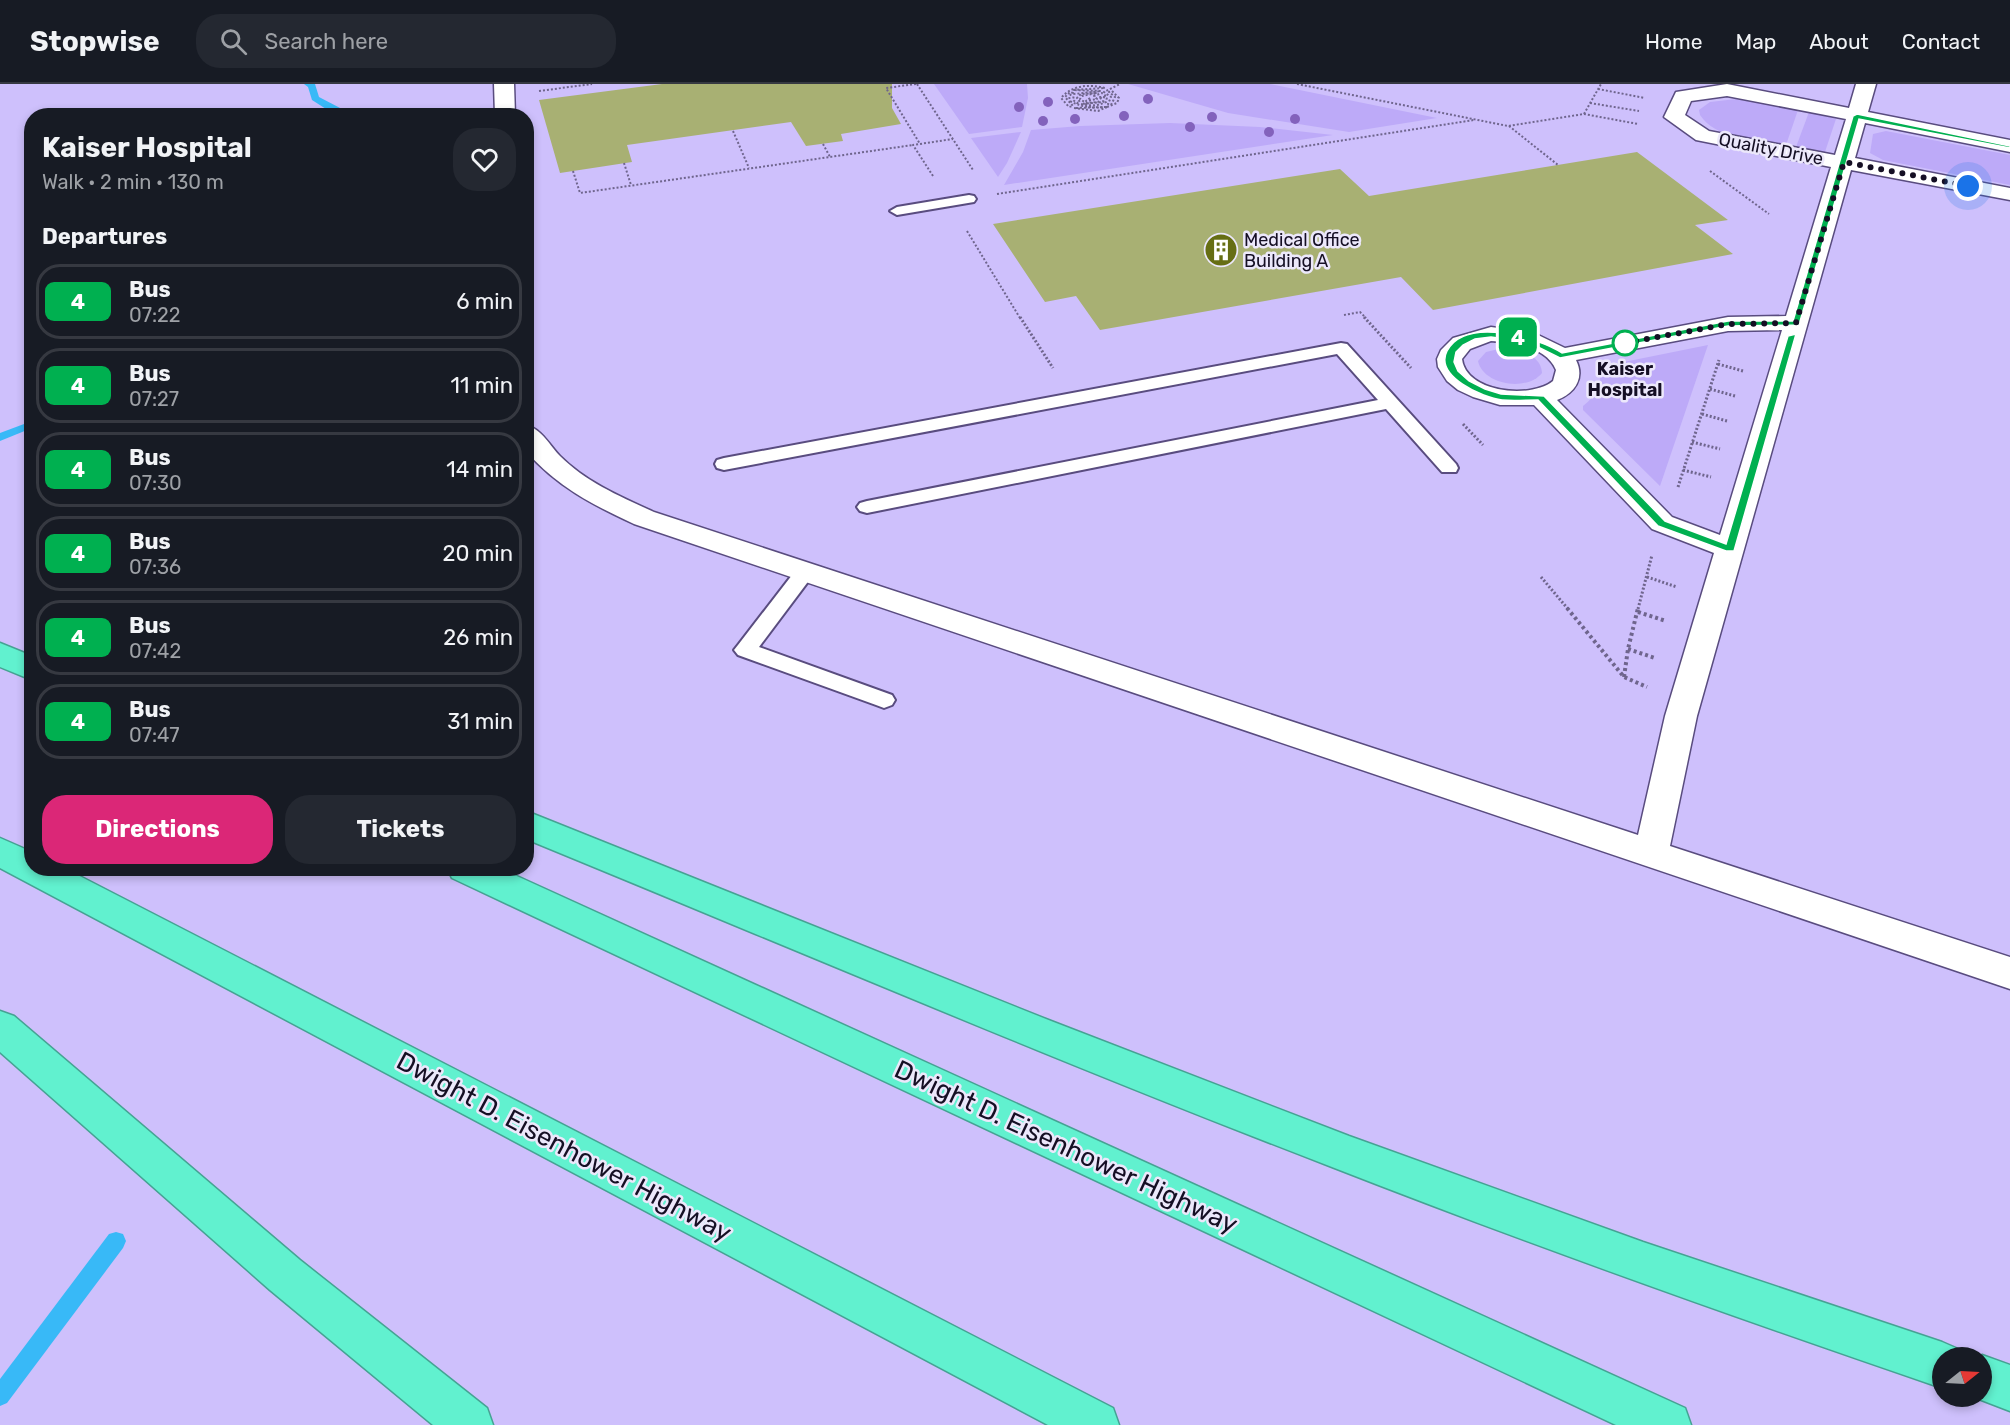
<!DOCTYPE html>
<html lang="en">
<head>
<meta charset="utf-8">
<style>
	body { margin:0; font-family:Rubik,sans-serif; background:#242831; color:#f1f3f6; height:100vh; display:flex; flex-direction:column; font-size:22px; white-space:nowrap }
	* { box-sizing:border-box; margin:0 }
	p { font-size:20px; color:#9ea1a6 }
	.icon { flex:none; width:33px; height:33px; fill:none; stroke:currentColor; stroke-width:2; stroke-linecap:round; stroke-linejoin:round }
	.map { position:relative; flex:1; overflow:hidden }
	.details { position:absolute; left:24px; top:24px; width:510px; height:768px; display:flex; flex-direction:column; background:#171b24; border-radius:24px; box-shadow:0 3px 9px #0003 }
	.details>* { flex:none }
	.badge { padding:0 12px; border-radius:9px; font-size:21px; line-height:39px }
	.needle { width:39px; rotate:72deg }
	.controls { position:absolute; left:1932px; top:1263px; display:grid; gap:12px }
	.controls a { display:grid; place-items:center; width:60px; height:60px; border-radius:50%; background:#171b24; box-shadow:0 3px 9px #0003; font-size:30px }
	.you { position:absolute; width:30px; height:30px; margin:-15px; border:4px solid #fff; border-radius:50%; background:#1a73e8; box-shadow:0 0 0 9px #1a73e833 }
	.map>.badge { position:absolute; translate:-50% -50%; box-shadow:0 0 0 3px #fff }
	h2 { padding:0 18px; font-size:22px; line-height:54px }
	.round { display:grid; place-items:center; flex:none; width:63px; height:63px; border-radius:24px; background:#242831 }
	.headline { display:flex; align-items:center; justify-content:space-between; height:102px; padding:0 18px }
	h1 { font-size:28px; font-weight:700; line-height:45px }
	.action { display:flex; gap:12px; margin-top:auto; padding:12px 18px }
	.action a { flex:1; height:69px; border-radius:24px; background:#db2777; color:#fff; font-size:24px; font-weight:700; line-height:69px; text-align:center }
	.action a+a { background:#242831; color:#f1f3f6 }
	ul { padding:0; list-style:none }
	li { display:flex; align-items:center; gap:18px; height:75px; margin:0 12px 9px; padding:0 6px; border:3px solid #363941; border-radius:24px }
	li div { flex:1 }
	li b { display:block; font-size:22px }
	li em { font-style:normal }
	li .badge { min-width:66px; font-weight:700; text-align:center }
	header { display:flex; align-items:center; gap:36px; box-sizing:border-box; height:84px; padding:0 30px; background:#171b24; border-bottom:2px solid #363941 }
	header strong { font-size:28px }
	nav { display:flex; gap:33px; margin-inline-start:auto; font-size:21px }
	.search { width:420px; height:54px; background:#242831; display:flex; align-items:center; gap:15px; box-sizing:border-box; padding:0 21px; border-radius:24px; color:#9ea1a6; font-size:22px }
	.map>svg:first-child { display:block }
</style>
</head>
<body>
<header>
<strong>Stopwise</strong>
<div class="search"><svg class="icon" aria-label="search" viewBox="0 0 24 24"><circle cx="10" cy="10" r="6"/><path d="M15 15l6 6"/></svg>Search here</div>
<nav><a>Home</a><a>Map</a><a>About</a><a>Contact</a></nav>
</header>
<div class="map">
<svg width="2010" height="1341" viewBox="0 0 2010 1341">
	<rect width="100%" height="100%" fill="#cec0fc"/>
	<g fill="#bdaaf8">
		<path d="M934,0H1027L1028,14L1022,43L969,50Z"/>
		<path d="M1128,0H1270L1437,34L1349,48L1228,29Z"/>
		<path d="M1736,15L1798,26L1786,61C1760,56 1716,56 1700,31L1699,26L1710,18Z"/>
		<path d="M1809,28L1836,35L1825,68L1796,63Z"/>
		<path d="M1170,39L1260,43L1333,51L1004,101L1023,68L1031,46L1080,42Z"/>
		<path d="M1886,47L2010,71V101L1883,76L1870,69L1873,50Z"/>
		<path d="M1021,48L1007,79L998,93L971,54Z"/>
		<path d="M1708,261L1660,402L1583,326V322C1597,311 1603,301 1599,283Z"/>
		<path d="M1503,264C1518,266 1541,270 1542,289C1527,308 1483,301 1478,277L1486,268Z"/>
	</g>
	<g fill="none" stroke-linecap="round" stroke-linejoin="round">
		<g fill="#38b9f7" fill-rule="evenodd">
			<path d="M304,0H315L319,13L342,25L346,32H337L312,16L308,3Z"/>
			<path d="M32,337V344L0,357V349Z"/>
			<path d="M116,1148L123,1150L126,1157L123,1164L7,1319L0,1322V1295L109,1150Z"/>
		</g>
	</g>
	<g fill="#a8b073">
		<path d="M662,0H892V24L901,40L841,50L843,57L806,62L791,38L627,61L632,78L560,89L539,16Z"/>
		<path d="M1637,68L1728,136L1695,141L1733,170L1433,226L1401,193L1100,246L1076,212L1045,218L993,140L1340,85L1369,112Z"/>
	</g>
	<g fill="none" stroke-linecap="round" stroke-linejoin="round">
		<g stroke="#594c7f" stroke-width="4">
			<g id="lane">
				<path d="M969,111L974,112L976,115L974,118L897,131L890,127L897,123Z"/>
				<path d="M1341,259L1347,260L1456,380L1458,384L1456,388H1442L1386,325L867,429L860,427L857,423L860,419L867,417L1378,316L1337,270L724,386L717,384L715,380L717,376L724,374Z"/>
				<path d="M806,481L813,482L816,487L759,563L892,611L895,616L892,621L884,624L876,621L738,571L734,566L738,561L799,482Z"/>
			</g>
		</g>
		<g stroke="#594c7f" stroke-width="3">
			<g id="street">
				<path d="M494,0H514L515,32H495Z"/>
				<path d="M1727,0L1849,24L1856,0H1876L1868,28L2010,56V68L1865,39L1855,74L2010,104V116L1851,86L1697,632L1670,762L2010,873V905L634,440C593,421 556,402 526,367V341C542,345 550,362 560,372C586,398 621,413 654,428L1638,751L1665,632L1714,469L1652,445L1534,321H1500L1473,313L1458,306L1447,297L1438,283L1437,275L1441,266L1453,254L1491,243L1534,249L1565,264L1728,233L1786,232L1831,83L1696,56L1664,33L1676,8ZM1727,12L1846,35L1835,71L1709,47L1685,31L1691,17ZM1782,246L1720,451L1672,433L1557,316C1575,309 1585,294 1576,276L1728,247ZM1491,257C1513,259 1546,262 1556,286L1553,297C1531,315 1466,309 1462,275L1470,265Z"/>
			</g>
		</g>
		<g stroke="#46a293" stroke-width="3">
			<g id="highway">
				<path d="M0,559L32,572V596L0,583Z"/>
				<path d="M526,727L1051,937L1349,1052L1643,1158L1942,1258L1958,1265L1962,1274H1942V1304C1737,1234 1534,1162 1332,1083C1061,979 794,865 526,755Z"/>
				<path d="M0,754L32,768V784H64L1113,1324L1119,1341H1048L0,784Z"/>
				<path d="M447,784H499L1685,1324L1691,1341H1616L452,794Z"/>
				<path d="M0,927L14,932L300,1176L487,1324L493,1341H433L270,1206L0,968Z"/>
				<path d="M1982,1271L2010,1281V1327L1971,1312H1982V1274H1976Z"/>
			</g>
		</g>
		<g stroke="#6f658d" stroke-width="2" stroke-dasharray="2 2" stroke-linecap="butt">
			<path d="M916,0L886,4L920,60"/>
			<path d="M917,0L973,86"/>
			<path d="M1297,0L1508,42L1584,30L1638,40"/>
			<path d="M1598,5L1645,14"/>
			<path d="M539,7L592,0"/>
			<path d="M1090,14L1086,17L1097,15L1094,12L1102,9L1107,13L1106,18C1098,22 1090,22 1081,20L1103,18L1104,13H1099L1101,14L1098,18L1086,19L1080,15L1082,12L1097,9L1081,10L1077,14L1080,18L1077,19L1073,16L1074,10L1101,7L1073,6L1105,4C1089,0 1072,1 1061,14L1069,23L1073,22L1065,13L1070,8L1073,9L1069,12L1070,17C1083,24 1093,24 1107,23"/>
			<path d="M1590,19L1639,27"/>
			<path d="M1107,23L1098,27L1074,24Z"/>
			<path d="M1107,23L1117,19L1119,14L1112,7L1109,8L1115,13L1111,21L1108,20L1111,13L1104,8L1120,0"/>
			<path d="M1584,30L1601,0"/>
			<path d="M1509,42L1558,81"/>
			<path d="M733,47L749,84"/>
			<path d="M823,60L830,73"/>
			<path d="M624,79L631,101"/>
			<path d="M573,87L580,109L913,61"/>
			<path d="M1710,87L1769,130"/>
			<path d="M933,92L913,61L953,55"/>
			<path d="M997,110L1474,36"/>
			<path d="M967,147L1020,234"/>
			<path d="M1344,231L1360,228L1366,234"/>
		</g>
		<g stroke="#6f658d" stroke-width="3" stroke-dasharray="2 2" stroke-linecap="butt">
			<path d="M1020,233L1053,284"/>
			<path d="M1364,233L1411,284"/>
			<path d="M1718,280L1743,287"/>
			<path d="M1710,305L1735,312"/>
			<path d="M1702,330L1727,337"/>
			<path d="M1463,340L1483,361"/>
			<path d="M1692,358L1720,365"/>
			<path d="M1683,386L1711,393"/>
			<path d="M1678,403L1719,276"/>
			<path d="M1541,493L1568,525"/>
			<path d="M1647,493L1677,503"/>
			<path d="M1638,525L1652,471"/>
		</g>
		<g stroke="#6f658d" stroke-width="4" stroke-dasharray="3 3" stroke-linecap="butt">
			<path d="M1567,524L1624,593L1647,603"/>
			<path d="M1638,528L1666,537"/>
			<path d="M1628,565L1655,574"/>
			<path d="M1624,593L1628,565L1638,524"/>
		</g>
		<use href="#lane" fill="#fff" fill-rule="evenodd"/>
		<use href="#street" fill="#fff" fill-rule="evenodd"/>
		<use href="#highway" fill="#61f1cf" fill-rule="evenodd"/>
	</g>
	<g fill="#8362bc">
		<circle cx="1148" cy="15" r="5"/>
		<circle cx="1048" cy="18" r="5"/>
		<circle cx="1019" cy="23" r="5"/>
		<circle cx="1124" cy="32" r="5"/>
		<circle cx="1212" cy="33" r="5"/>
		<circle cx="1075" cy="35" r="5"/>
		<circle cx="1295" cy="35" r="5"/>
		<circle cx="1043" cy="37" r="5"/>
		<circle cx="1190" cy="43" r="5"/>
		<circle cx="1269" cy="48" r="5"/>
	</g>
	<path fill="#00b050" stroke="#fff" stroke-width="1.5" d="M1857,30L2010,62V64L1859,35L1799,241L1728,242L1560,274L1528,258L1491,253L1475,255L1463,261L1456,268L1454,278L1458,287L1469,297L1485,305L1501,310L1544,312L1665,437L1726,460L1788,252L1796,250L1734,467H1726L1658,442L1538,316C1526,316 1514,317 1502,316C1483,314 1434,292 1447,267C1465,232 1538,253 1562,269L1728,237H1793L1853,32Z"/>
	<g fill="none" stroke-linecap="round" stroke-linejoin="round">
		<path stroke="#150f24" stroke-width="6" stroke-dasharray="0 10.8" d="M1625,259L1620,260L1728,240L1796,239L1844,78L1968,102"/>
	</g>
	<defs>
		<g id="building-disc" transform="scale(1.725)"><circle r="9.5" fill="#666e14" stroke="#ece8fb"/><path d="M-4-6H4V6H1V3H-1V6H-4ZM-2.5-4.3h1.7v1.8h-1.7ZM.8-4.3h1.7v1.8H.8ZM-2.5-1h1.7V.8h-1.7ZM.8-1h1.7V.8H.8Z" fill="#fff"/></g>
	</defs>
	<g fill-rule="evenodd">
		<use href="#building-disc" x="1221" y="166"/>
	</g>
	<circle fill="#fff" stroke="#00b050" stroke-width="3" cx="1625" cy="259" r="12"/>
	<g text-anchor="middle" dominant-baseline="central" stroke-width="5" stroke-linejoin="round" paint-order="stroke">
		<g font-size="18" fill="#150f24" stroke="#ece8fb">
			<text transform="translate(1771 65) rotate(11)">Quality Drive</text>
		</g>
		<g font-size="18" fill="#150f24" stroke="#ece8fb" text-anchor="start">
			<text x="1244" y="156">Medical Office<tspan x="1244" dy="21">Building A</tspan></text>
		</g>
		<g font-size="18" font-weight="bold" fill="#150f24" stroke="#ece8fb">
			<text x="1625" y="285">Kaiser<tspan x="1625" dy="21">Hospital</tspan></text>
		</g>
		<g font-size="26" fill="#150f24" stroke="#ece8fb">
			<text transform="translate(564 1063) rotate(28)">Dwight D. Eisenhower Highway</text>
			<text transform="translate(1066 1063) rotate(25)">Dwight D. Eisenhower Highway</text>
		</g>
	</g>
</svg>
<div class="controls">
<a><svg class="needle" viewBox="-14 -14 28 28"><path d="M0-13l5 13h-10z" fill="#e53935"/><path d="M0 13l5-13h-10z" fill="#9ea1a6"/></svg></a>
</div>
<div class="you" style="left:1968px;top:102px"></div>
<b class="badge" style="left:1518px;top:253px;background:#00b050;color:#fff">4</b>
<section class="details">
<div class="headline"><div><h1>Kaiser Hospital</h1><p>Walk · 2 min · 130 m</p></div><a class="round"><svg class="icon" aria-label="heart" viewBox="0 0 24 24"><path d="M12 20l-8-8c-3-5 5-10 8-4 3-6 11-1 8 4z"/></svg></a></div>
<h2>Departures</h2>
<ul>
<li><span class="badge" style="background:#00b050;color:#fff">4</span><div><b>Bus</b><p>07:22</p></div><em>6 min</em></li>
<li><span class="badge" style="background:#00b050;color:#fff">4</span><div><b>Bus</b><p>07:27</p></div><em>11 min</em></li>
<li><span class="badge" style="background:#00b050;color:#fff">4</span><div><b>Bus</b><p>07:30</p></div><em>14 min</em></li>
<li><span class="badge" style="background:#00b050;color:#fff">4</span><div><b>Bus</b><p>07:36</p></div><em>20 min</em></li>
<li><span class="badge" style="background:#00b050;color:#fff">4</span><div><b>Bus</b><p>07:42</p></div><em>26 min</em></li>
<li><span class="badge" style="background:#00b050;color:#fff">4</span><div><b>Bus</b><p>07:47</p></div><em>31 min</em></li>
</ul>
<div class="action"><a>Directions</a><a>Tickets</a></div>
</section>
</div>
</body>
</html>
